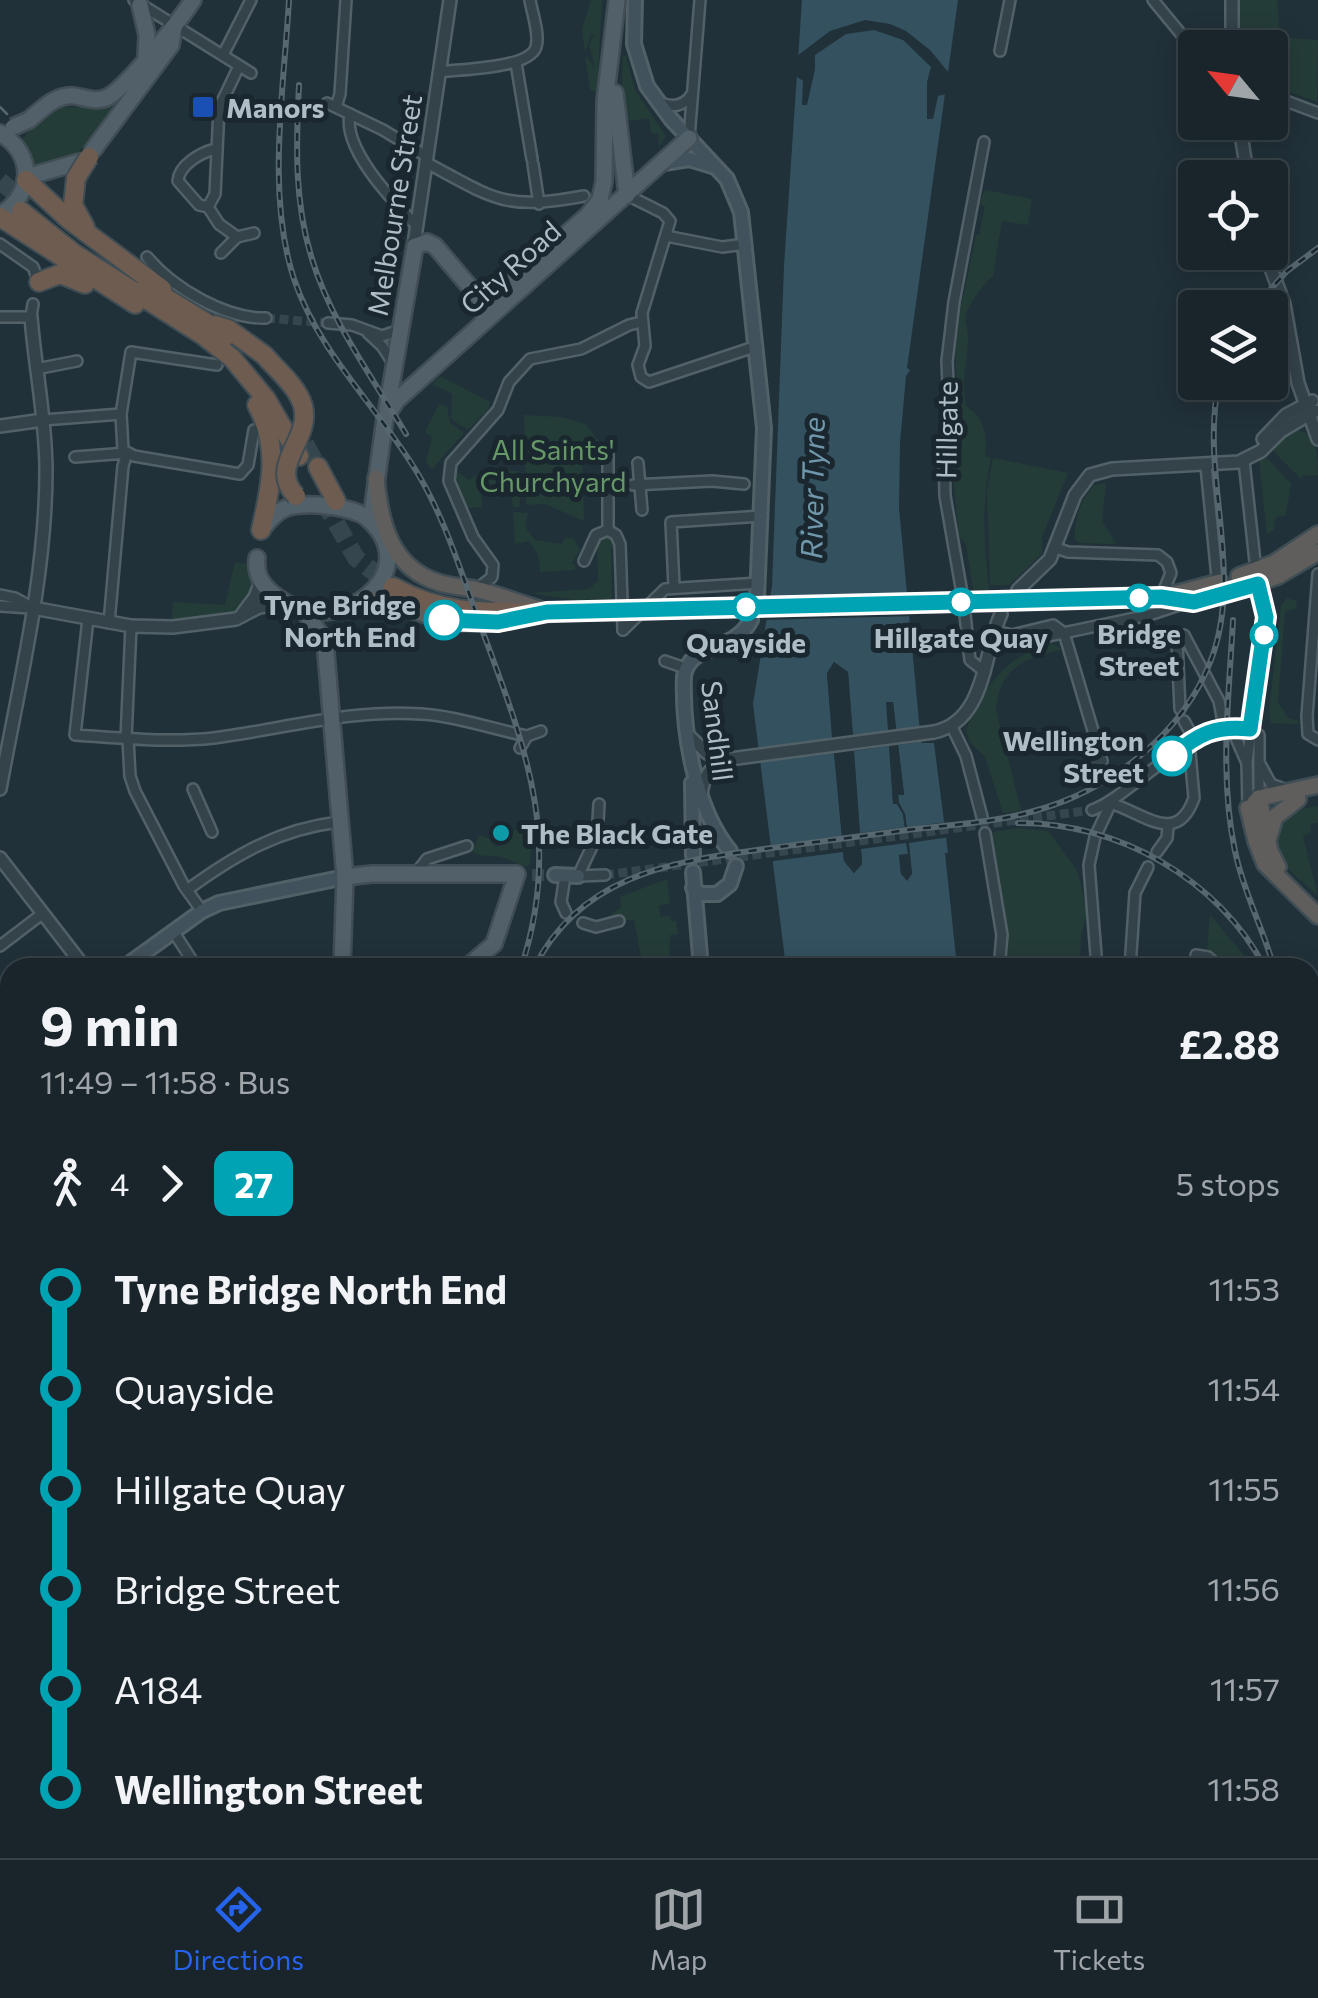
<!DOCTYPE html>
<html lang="en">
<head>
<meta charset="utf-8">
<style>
	body { margin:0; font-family:Commissioner,sans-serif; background:#263137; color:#f1f3f6; height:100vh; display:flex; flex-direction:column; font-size:38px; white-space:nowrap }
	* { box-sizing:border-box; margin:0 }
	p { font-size:32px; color:#9fa5a9 }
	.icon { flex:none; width:55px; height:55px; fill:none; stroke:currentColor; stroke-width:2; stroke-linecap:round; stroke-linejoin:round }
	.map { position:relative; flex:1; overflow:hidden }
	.sheet { position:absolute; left:0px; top:958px; width:1320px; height:902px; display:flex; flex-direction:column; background:#19252b; border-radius:30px 30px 0 0; box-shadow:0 5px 25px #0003,0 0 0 2px #374247 }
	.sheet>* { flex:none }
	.badge { padding:0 20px; border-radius:15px; font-size:35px; line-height:65px }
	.needle { width:65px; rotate:299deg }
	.tools { position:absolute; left:1178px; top:30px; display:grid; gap:20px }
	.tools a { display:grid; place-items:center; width:110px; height:110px; border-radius:10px; background:#19252b; box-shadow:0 5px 25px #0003,0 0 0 2px #374247; font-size:50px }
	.map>.badge { position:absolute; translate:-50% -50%; box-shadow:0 0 0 5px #fff }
	.legs { display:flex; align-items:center; gap:15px; height:110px; padding:0 40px; font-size:32px }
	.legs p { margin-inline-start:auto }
	.overview { display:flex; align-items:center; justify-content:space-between; height:170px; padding:0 40px }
	h1 { font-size:55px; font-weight:700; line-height:75px }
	ul { padding:0 40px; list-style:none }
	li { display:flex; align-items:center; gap:35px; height:100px; font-size:38px }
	li i { display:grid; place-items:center; width:15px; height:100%; margin:0 12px; background:currentColor }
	li i::after { content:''; width:25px; height:25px; margin:-12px; border:8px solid; border-radius:50%; background:#19252b }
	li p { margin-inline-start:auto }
	li:first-child i { background:linear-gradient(#0000 50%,currentColor 0) }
	li:last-child i { background:linear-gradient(currentColor 50%,#0000 0) }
	.menu { display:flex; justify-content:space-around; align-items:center; height:140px; border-top:2px solid #374247; background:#19252b; font-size:28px; color:#9fa5a9 }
	.menu a { display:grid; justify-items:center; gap:5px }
	.menu .selected { color:#2563eb }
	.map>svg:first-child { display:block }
</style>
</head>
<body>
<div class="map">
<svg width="1318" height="1858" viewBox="0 0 1318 1858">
	<rect width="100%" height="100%" fill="#213139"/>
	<g fill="#243c38">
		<path d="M591,0H602L597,92L590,90L585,55L595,68L589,45L594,34H591L585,52L582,29Z"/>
		<path d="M1239,0H1277L1280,37L1318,40L1317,102L1270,85V48L1241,47Z"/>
		<path d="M623,56H626L635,90L666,136L659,147L658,134L651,133L649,118L628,121L622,92Z"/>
		<path d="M122,95C93,138 88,155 36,171L21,141L40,117L58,107H101Z"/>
		<path d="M985,190L1032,199L1028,225L1002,221L993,276C984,282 969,305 965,316C965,324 969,332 968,339C968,357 959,392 968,408C969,410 972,410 974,412C986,425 987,440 985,456L991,458C981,503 984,545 989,590H973L966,544L959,537L952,464L958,410L955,353L961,306L976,235H979L985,206L979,204Z"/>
		<path d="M440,376L490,402L488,410L468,430L451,419L452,394L432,384Z"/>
		<path d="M439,404L447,407L450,423L464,433L432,469L426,462L432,437L425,432Z"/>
		<path d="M524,415L562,417L586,424L607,453H582L584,521L545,504L526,505Z"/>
		<path d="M1291,430C1318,428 1318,455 1318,475L1302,476V480L1274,452V446Z"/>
		<path d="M993,458L1068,473L1042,537V554L1009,585H991L990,582L987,490Z"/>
		<path d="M1262,458L1268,459L1291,484L1286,515L1275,518L1274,530L1267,534L1259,461Z"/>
		<path d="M484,469L518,471L520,507H513L511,489L506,485L481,490L482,507L464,508L450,473H460L469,480Z"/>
		<path d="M1106,483L1102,521L1116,544L1079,543L1075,539C1074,518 1080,501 1094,485Z"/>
		<path d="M513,512L528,513L525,527L535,540L562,544L565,537L574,539L580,550L571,564L575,565V570L540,572L538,555L529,541L515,544Z"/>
		<path d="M607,535L612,536L618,549H611L612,599L576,600L529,593L590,589L598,580L597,542Z"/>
		<path d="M235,562L248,564C270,619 209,621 171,626L173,602L225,605Z"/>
		<path d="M1287,598L1296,601L1297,608L1285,612L1278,702L1288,718L1299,721L1298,724L1271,723L1269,710L1281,606Z"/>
		<path d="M1052,643L1062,649C1025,659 1000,666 996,710L1021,811L1003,813L985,757L969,741L966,730C984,687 1005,656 1052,643Z"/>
		<path d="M1318,806V823L1311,824L1310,833L1303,836L1318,896C1299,878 1265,856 1279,827C1287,810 1301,809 1318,806Z"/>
		<path d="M520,827L528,839H533L529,867C519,865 514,862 505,858C493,854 483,859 472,851L479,835L488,838L494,846H501L509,834Z"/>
		<path d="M1018,828L1048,831L1076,869L1080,880L1087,914L1081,935L1080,967H1005L1008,935L992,832Z"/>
		<path d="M667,879L670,903L659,906L660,917L670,916L671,921H676L678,934L670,935L669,967H643L634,920L601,921L621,907L620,897Z"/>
		<path d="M1210,915L1249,961L1227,967L1207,948Z"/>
	</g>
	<path fill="#345160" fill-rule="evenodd" d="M802,0H958L907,368L910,370L906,376L900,442L899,508L921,743H934L948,853H945L957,967H786L753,704L772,586L784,266ZM834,662L848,673L862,864L854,873L844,861L827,674ZM887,702H893L904,794L898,795L899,803L905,814L912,874H901L899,855L908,854L903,814L897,804H893Z"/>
	<g fill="#213139" fill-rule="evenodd">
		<path d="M865,20L890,24L906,31L930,50L949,73L946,94L938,96L933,119H927V82L931,67L903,40L874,30L846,34L815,55V69L807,105H802L803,81L796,76L797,56L830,31Z"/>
		<path d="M913,594L915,616L763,620L765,597Z"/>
		<path d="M834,662L848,672L853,735L888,731L886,702H893L896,730L924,726L926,741L898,745L904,795H898L899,803L905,814L907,827L948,822L950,837L909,843L912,874L907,881L901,874L899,855L908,854L906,843L861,849L862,864L854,873L844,861L843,852L766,862L764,846L842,836L834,753L754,763L752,749L832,738L827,673ZM835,669L843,675L857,862L854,866L849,859L832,675ZM889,746L893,804H897L903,814L905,827L860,833L854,751Z"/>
	</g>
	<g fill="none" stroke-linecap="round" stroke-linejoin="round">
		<g stroke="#36464e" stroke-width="9" stroke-dasharray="9 4.5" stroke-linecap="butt">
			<path d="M266,318L328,323"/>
			<path d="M605,875L1092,810"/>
			<path d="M566,913L583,923"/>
		</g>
		<path stroke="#36464e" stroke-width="11" stroke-dasharray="11 5.5" stroke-linecap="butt" d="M494,960L502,968"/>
		<path stroke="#36464e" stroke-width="12" stroke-dasharray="12 6" stroke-linecap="butt" d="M532,875H555"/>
		<g stroke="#36464e" stroke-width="18" stroke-dasharray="18 9" stroke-linecap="butt">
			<path d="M0,181L27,203"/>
			<path d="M305,444L318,467"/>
			<path d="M323,500L356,558L393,587"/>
		</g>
		<g stroke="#526067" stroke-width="14">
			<g id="minor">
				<path d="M134,0L251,73"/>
				<path d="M1153,0L1195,51"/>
				<path d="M1000,51L1010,0"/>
				<path d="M223,55L251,0"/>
				<path d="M516,63L532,159"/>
				<path d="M439,72C460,69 529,69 536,47C540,34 532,13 530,0"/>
				<path d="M1270,95L1318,113"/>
				<path d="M659,102C672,108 684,107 692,94"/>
				<path d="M327,103L383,130L426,156"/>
				<path d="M336,107L340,94L346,0"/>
				<path d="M350,114C342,149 394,202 416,225"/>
				<path d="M689,138L700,0"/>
				<path d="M215,149C200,153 179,165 178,181L199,205L208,207L219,224L237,237L254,233"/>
				<path d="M425,162C495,199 503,211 584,196"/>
				<path d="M533,164L539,204"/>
				<path d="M627,195L663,213L670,221L642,313L645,346L638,365L641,377L649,382L757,346"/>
				<path d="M208,207L215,194L219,108L239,66"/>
				<path d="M666,236L722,247L746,244"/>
				<path d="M0,244L33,267L39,283"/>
				<path d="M221,253L237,237"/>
				<path d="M147,257C173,288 225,319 266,318"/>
				<path d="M0,317H31L33,304"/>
				<path d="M328,323L352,325L382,336L400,330"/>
				<path d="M368,333L382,346L393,363"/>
				<path d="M217,365L131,352L121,414L123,450L134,456L240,474L248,465L254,430"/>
				<path d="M36,369L77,361"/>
				<path d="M43,420L121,414"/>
				<path d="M75,457L127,453L123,466L109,623"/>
				<path d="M1244,461L1256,571L1266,617L1247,762L1248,808"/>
				<path d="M638,463L642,510"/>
				<path d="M1206,466L1217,577"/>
				<path d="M633,485L712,481L744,484"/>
				<path d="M608,530L616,535L620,544L623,630"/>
				<path d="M608,530V449"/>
				<path d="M1056,548L1068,552L1158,555L1167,562L1171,573L1161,597"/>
				<path d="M584,561L596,535L608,530"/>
				<path d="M1318,574L1307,716L1308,734L1318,740"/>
				<path d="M674,586L671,522L762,516"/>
				<path d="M477,589L492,577L493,565L473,537L449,481L451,463L498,410L509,382L530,359L581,349L629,325L641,322"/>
				<path d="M962,593L945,496L944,449L949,406L947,361L954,302L984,142"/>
				<path d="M0,595L15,598L33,608"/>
				<path d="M0,606L30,608"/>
				<path d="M965,615L970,660L985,672"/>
				<path d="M88,619L75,735C121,738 168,743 214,738C283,729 351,709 421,714C456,716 492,729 527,736"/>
				<path d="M623,630L665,589L759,583"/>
				<path d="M995,631L1012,635L1053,625L1064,633"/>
				<path d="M1064,633L1102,761L1074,771"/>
				<path d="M992,648L1149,615L1185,603"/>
				<path d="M665,661L685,668"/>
				<path d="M1180,709L1177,641L1184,635L1219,701L1224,727"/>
				<path d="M1184,721L1194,739"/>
				<path d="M952,727L966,756L982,817"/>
				<path d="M1226,728L1235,736L1246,761"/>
				<path d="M126,739L131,626"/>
				<path d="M128,739L130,776L135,791L184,886L202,911"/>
				<path d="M520,748L527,736L541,731"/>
				<path d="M1260,764L1271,784L1287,790"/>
				<path d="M193,789L212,832"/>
				<path d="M1110,803C1144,813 1177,847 1194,798L1189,742"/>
				<path d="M599,804L597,836L578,876L605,875"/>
				<path d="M1092,810C1131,798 1220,694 1259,735V798"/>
				<path d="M985,833L1002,935L999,968"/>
				<path d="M1157,852L1167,838L1168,827"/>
				<path d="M416,873L427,859L467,846"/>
				<path d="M565,876L561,902L566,913"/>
				<path d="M187,890C235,855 279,829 339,822"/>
				<path d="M583,923L596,927L619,921"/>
				<path d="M173,931L197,968"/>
				<path d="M0,946L42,914"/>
				<path d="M1196,955L1208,957L1221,968"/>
				<path d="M1097,968L1089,865L1095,837L1110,805"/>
				<path d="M1130,968L1135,893L1148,867"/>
				<path d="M0,1268L10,1286"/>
				<path d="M0,1293L10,1289"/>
				<path d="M0,1335L10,1355"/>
				<path d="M0,1703L10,1712"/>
				<path d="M0,1844L8,1858"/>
				<path d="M177,1850L187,1858"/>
				<path d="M742,1850V1856"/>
				<path d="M225,1858L231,1850"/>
			</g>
		</g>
		<g stroke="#526067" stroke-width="16">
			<g id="tertiary">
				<path d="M1232,0V48"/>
				<path d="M1239,122L1248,178"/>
				<path d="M413,251L450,0"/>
				<path d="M1265,252L1284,304L1298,383L1318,439"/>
				<path d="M0,426L43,420"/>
				<path d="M1263,439L1286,415L1312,401"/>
				<path d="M1018,590L1050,559L1075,495L1090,475L1112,469L1239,462L1261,451L1281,431L1315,411"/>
				<path d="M33,608L131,626L173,627L236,619L259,607L285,603"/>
				<path d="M243,613L255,597L261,582"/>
				<path d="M690,737L707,753L726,758"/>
				<path d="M0,789C19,684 46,577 46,470C46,419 35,368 31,317"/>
				<path d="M701,797C702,776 711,766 730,759L934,732C986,721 983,654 1001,614"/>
				<path d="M0,858L85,968"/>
				<path d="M0,1139L10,1174"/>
				<path d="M50,1858L57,1850"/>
			</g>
		</g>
		<g stroke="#526067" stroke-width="18">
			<g id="secondary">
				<path d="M635,0L634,44L647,86L671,119L727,179L741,212L764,428L757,598"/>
				<path d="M664,163L689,159L715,167"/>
				<path d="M692,783L693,856"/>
				<path d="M730,851C695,809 682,731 684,676C690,642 733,654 751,620"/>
				<path d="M693,872L701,968"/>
				<path d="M555,875L578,876"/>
				<path d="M693,888L701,894H717L730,884L736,866"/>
				<path d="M123,968L202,911L219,903L345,877"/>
				<path d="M0,1040L10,1036"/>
			</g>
		</g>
		<g stroke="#414e56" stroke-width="20">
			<g id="primary">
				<path d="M140,5L147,35L146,56"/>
				<path d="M615,93L627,195"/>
				<path d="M29,120C42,109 57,93 75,96C86,98 95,102 106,98C125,90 180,20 193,0"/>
				<path d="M0,133C34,154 35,193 0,215"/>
				<path d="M93,150L171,45L174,28"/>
				<path d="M27,177L79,162"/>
				<path d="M491,300L587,216L600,200L604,181L605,101L617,0"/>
				<path d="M387,409L415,246L427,242L435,246L480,299L484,307V318"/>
				<path d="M371,521L385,418L397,400L689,138"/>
				<path d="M257,558C255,576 263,587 277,597C338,643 428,572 368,519C355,506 302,501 286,508C276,512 269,520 263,528"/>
				<path d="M305,612L325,641L345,877L342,968"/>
				<path d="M345,877L372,874H517L494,944L466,968"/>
				<path d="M0,1402L10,1391"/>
				<path d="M0,1621L10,1628"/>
				<path d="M0,1638L10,1645"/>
				<path d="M1310,1826L1318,1824"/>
				<path d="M1310,1838L1318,1839"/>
				<path d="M276,1850L286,1858"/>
				<path d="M385,1850L388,1858"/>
				<path d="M504,1850L506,1858"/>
			</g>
		</g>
		<g stroke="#3f4d54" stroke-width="20">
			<g id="trunk">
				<path d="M376,478C380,522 390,568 440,583C453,587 466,587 479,590C499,595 519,603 539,609"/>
				<path d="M1239,576L1274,563L1318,534"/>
				<path d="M1240,589L1278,576L1318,552"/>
				<path d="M1164,597L1220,582"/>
				<path d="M365,600C398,600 423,618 455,622C495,627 532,612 572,612"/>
				<path d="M1056,601L1164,597L1187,602L1220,596"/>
				<path d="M1259,798L1270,851L1278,867"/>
				<path d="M1255,802L1259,798L1318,785"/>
				<path d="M1248,808L1256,841L1265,864L1318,916"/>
				<path d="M1269,837L1275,817L1298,799"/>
			</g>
		</g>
		<g stroke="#3f4d54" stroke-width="22">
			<g id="motorway">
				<path d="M76,178L73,205L85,227"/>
				<path d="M26,180L68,219L162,289"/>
				<path d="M21,211L75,254L204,336L232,358L266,399L299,456"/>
				<path d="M0,217L135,304"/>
				<path d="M39,282L60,274L85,284"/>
				<path d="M146,286L205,322L224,338"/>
				<path d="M215,325L228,329L264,355"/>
				<path d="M257,405C280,447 271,486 261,530"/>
				<path d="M318,467L336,501"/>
				<path d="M393,587C446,616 490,612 547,612"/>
			</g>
		</g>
		<use href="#minor" stroke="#344249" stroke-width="9"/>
		<use href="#tertiary" stroke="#344249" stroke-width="11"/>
		<use href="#secondary" stroke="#42525c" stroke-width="12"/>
		<use href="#primary" stroke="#526169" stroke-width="15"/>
		<use href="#trunk" stroke="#605e5d" stroke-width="15"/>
		<use href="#motorway" stroke="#6f5c51" stroke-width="18"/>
		<path stroke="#566770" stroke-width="2.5" d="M0,107L7,114"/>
		<g stroke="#566770" stroke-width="6">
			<g id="rail">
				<path d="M289,0C284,88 266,194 294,279C319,353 375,404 415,469C443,514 459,566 477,616C522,739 565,835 521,968"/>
				<path d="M299,85C296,144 294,202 312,259C331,322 373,378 406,434"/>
				<path d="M1254,308L1287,271L1318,248"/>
				<path d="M1233,620C1229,695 1219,776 1235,851C1243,891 1263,928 1274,968"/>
				<path d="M1018,823C1117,822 1219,879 1265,968"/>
				<path d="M534,968C579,878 667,862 757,850C807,843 857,837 907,830C949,825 993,823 1034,811C1109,791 1183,734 1211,660C1245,570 1199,474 1219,382"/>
				<path d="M1310,1513L1318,1560"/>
				<path d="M1310,1654L1318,1661"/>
			</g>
		</g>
		<use href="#rail" stroke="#1a272e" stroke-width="2.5" stroke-dasharray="8" stroke-linecap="butt"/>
		<g stroke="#414e56" stroke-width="20" stroke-linecap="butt">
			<g id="primary-bridge">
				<path d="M13,127L29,120"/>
				<path d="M905,1858L1031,1850"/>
			</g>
		</g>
		<g stroke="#3f4d54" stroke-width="20" stroke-linecap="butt">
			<path id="trunk-bridge" d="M572,612L1056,601"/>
		</g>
		<g stroke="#3f4d54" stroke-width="22" stroke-linecap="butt">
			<g id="motorway-bridge">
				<path d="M76,178L89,157"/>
				<path d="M264,355C277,370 297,386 303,406C312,440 267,465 296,496"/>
			</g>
		</g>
		<use href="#primary-bridge" stroke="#526169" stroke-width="15"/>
		<use href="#trunk-bridge" stroke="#605e5d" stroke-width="15"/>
		<use href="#motorway-bridge" stroke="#6f5c51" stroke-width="18"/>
	</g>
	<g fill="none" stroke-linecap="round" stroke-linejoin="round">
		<g stroke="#fff" stroke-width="22">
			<path id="line-1" d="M444,620L498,622L547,612L1161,597L1194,602L1258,584L1266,617L1250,729C1216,725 1198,734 1172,756"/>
		</g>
		<use href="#line-1" stroke="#00a3b4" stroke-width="15"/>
	</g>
	<rect fill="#1a4fb4" stroke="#1a272e" stroke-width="4" x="191" y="95" width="24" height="24" rx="5"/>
	<g fill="#fff" stroke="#00a3b4" stroke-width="5">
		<circle cx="1139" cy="598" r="12"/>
		<circle cx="961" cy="602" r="12"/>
		<circle cx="746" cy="607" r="12"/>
		<circle cx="444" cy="620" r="18"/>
		<circle cx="1264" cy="635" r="12"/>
		<circle cx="1172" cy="756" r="18"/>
	</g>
	<circle fill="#0f9aa8" stroke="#1a272e" stroke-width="4" cx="501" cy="833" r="10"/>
	<g text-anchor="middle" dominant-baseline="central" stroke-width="10" stroke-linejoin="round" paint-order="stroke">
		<g font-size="28" font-weight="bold" fill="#afbdc6" stroke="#1a272e" text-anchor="start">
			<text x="226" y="107">Manors</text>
			<text x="521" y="833">The Black Gate</text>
		</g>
		<g font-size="28" fill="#afbdc6" stroke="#1a272e">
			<text transform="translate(394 205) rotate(-81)">Melbourne Street</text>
			<text transform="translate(510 267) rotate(-42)">City Road</text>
			<text transform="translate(946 430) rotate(-89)">Hillgate</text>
			<text transform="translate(718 731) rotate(83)">Sandhill</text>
		</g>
		<g font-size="28" fill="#669766" stroke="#1a272e">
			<text x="553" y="449">All Saints'<tspan x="553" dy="32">Churchyard</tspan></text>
		</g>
		<g font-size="28" font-weight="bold" fill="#afbdc6" stroke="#1a272e">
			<text x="416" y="604" text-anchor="end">Tyne Bridge<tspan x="416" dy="32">North End</tspan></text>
			<text x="1139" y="633">Bridge<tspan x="1139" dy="32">Street</tspan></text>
			<text x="961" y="637">Hillgate Quay</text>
			<text x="746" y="642">Quayside</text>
			<text x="1144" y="740" text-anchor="end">Wellington<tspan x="1144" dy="32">Street</tspan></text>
		</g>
		<g font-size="30" font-style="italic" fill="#6f96aa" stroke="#1a272e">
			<text transform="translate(811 488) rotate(-89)">River Tyne</text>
		</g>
	</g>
</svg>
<div class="tools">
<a><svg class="needle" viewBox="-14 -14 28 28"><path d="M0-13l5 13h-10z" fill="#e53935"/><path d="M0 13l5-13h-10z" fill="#9fa5a9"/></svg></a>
<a><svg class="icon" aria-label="locate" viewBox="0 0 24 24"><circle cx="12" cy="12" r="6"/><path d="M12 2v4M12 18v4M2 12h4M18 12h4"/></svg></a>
<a><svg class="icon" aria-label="layers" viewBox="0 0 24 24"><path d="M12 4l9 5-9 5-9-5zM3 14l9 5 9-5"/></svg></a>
</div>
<section class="sheet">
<div class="overview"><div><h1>9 min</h1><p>11:49 – 11:58 · Bus</p></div><b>£2.88</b></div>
<div class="legs"><svg class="icon" aria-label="walk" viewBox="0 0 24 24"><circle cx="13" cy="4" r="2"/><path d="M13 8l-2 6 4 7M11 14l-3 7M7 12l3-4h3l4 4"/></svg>4<svg class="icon" aria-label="forward" viewBox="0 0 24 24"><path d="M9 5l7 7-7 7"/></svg><b class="badge" style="background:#00a3b4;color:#fff">27</b><p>5 stops</p></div>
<ul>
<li><i style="color:#00a3b4"></i><b>Tyne Bridge North End</b><p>11:53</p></li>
<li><i style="color:#00a3b4"></i><span>Quayside</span><p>11:54</p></li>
<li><i style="color:#00a3b4"></i><span>Hillgate Quay</span><p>11:55</p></li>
<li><i style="color:#00a3b4"></i><span>Bridge Street</span><p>11:56</p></li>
<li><i style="color:#00a3b4"></i><span>A184</span><p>11:57</p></li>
<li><i style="color:#00a3b4"></i><b>Wellington Street</b><p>11:58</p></li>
</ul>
</section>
</div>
<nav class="menu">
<a class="selected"><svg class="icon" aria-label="directions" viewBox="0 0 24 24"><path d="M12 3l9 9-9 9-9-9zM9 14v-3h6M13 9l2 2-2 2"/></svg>Directions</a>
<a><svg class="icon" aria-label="map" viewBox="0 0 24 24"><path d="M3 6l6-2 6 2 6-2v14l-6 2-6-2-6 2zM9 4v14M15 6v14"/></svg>Map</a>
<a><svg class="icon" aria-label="tickets" viewBox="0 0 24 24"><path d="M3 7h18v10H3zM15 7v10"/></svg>Tickets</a>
</nav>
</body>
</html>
